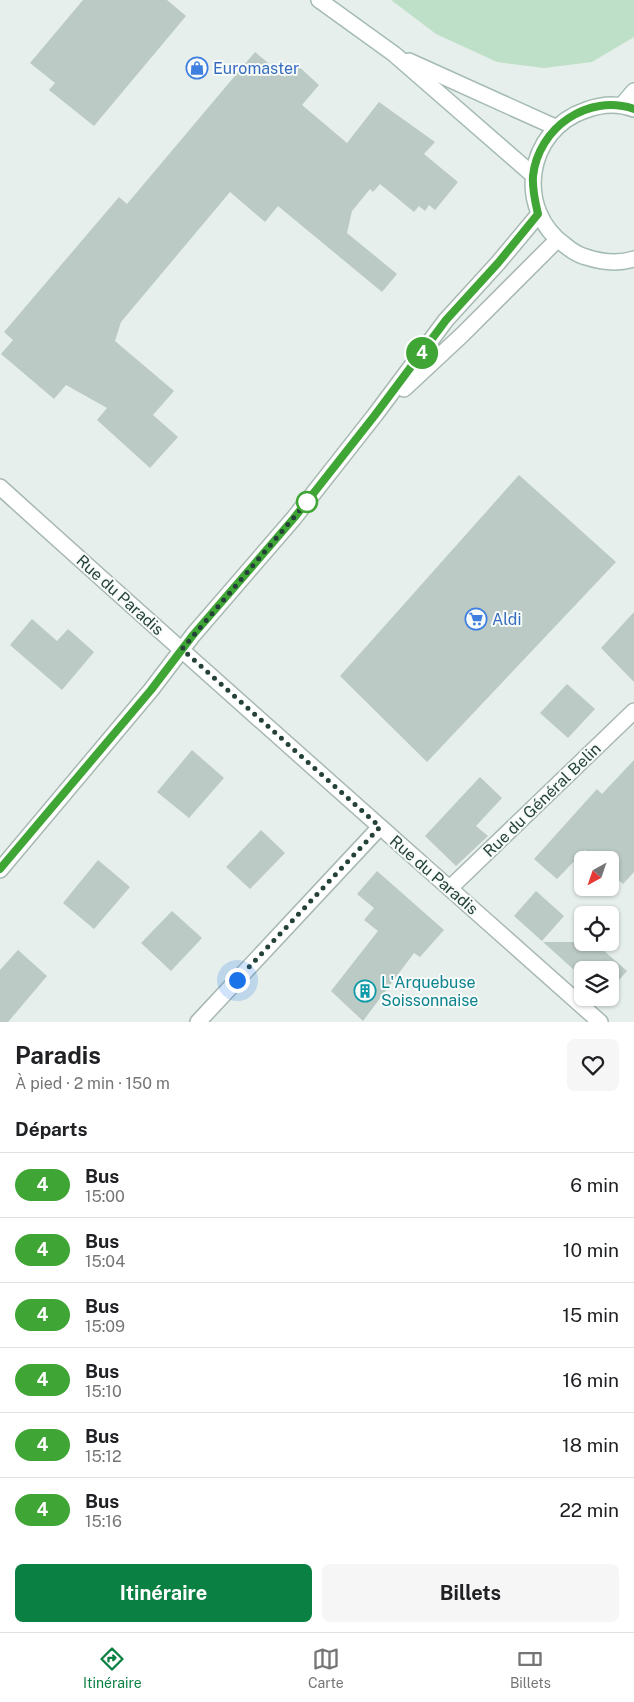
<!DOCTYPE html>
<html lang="fr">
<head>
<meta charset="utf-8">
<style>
	body { margin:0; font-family:"Public Sans",sans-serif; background:#f6f6f6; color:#202124; height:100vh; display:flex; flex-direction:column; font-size:19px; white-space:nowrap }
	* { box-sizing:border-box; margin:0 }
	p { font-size:16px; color:#757577 }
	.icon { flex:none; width:28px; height:28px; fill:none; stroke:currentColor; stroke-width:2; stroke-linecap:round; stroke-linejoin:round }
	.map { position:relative; height:1022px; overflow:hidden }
	.sheet { display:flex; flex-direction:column; background:#fff; flex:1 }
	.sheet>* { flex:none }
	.badge { padding:0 10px; border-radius:16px; font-size:18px; line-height:32px }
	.needle { width:32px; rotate:220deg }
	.controls { position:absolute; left:574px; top:851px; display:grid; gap:10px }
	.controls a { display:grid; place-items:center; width:45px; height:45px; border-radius:8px; background:#fff; box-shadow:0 1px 4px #0004; font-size:25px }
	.you { position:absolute; width:25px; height:25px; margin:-12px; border:4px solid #fff; border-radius:50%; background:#1a73e8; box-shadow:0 0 0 8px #1a73e833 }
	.map>.badge { position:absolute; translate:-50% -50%; box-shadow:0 0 0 2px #fff }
	h2 { padding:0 15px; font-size:19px; line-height:45px }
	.round { display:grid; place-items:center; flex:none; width:52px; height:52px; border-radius:8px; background:#f6f6f6 }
	.headline { display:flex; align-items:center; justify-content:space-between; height:85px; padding:0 15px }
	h1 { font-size:24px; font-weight:700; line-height:38px }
	.button { display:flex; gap:10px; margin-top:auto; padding:10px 15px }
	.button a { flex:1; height:58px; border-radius:8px; background:#0b8043; color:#fff; font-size:20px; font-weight:700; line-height:58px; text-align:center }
	.button a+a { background:#f6f6f6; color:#202124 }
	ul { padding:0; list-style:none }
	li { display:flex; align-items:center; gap:15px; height:65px; padding:0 15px; border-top:1px solid #e0e0e0 }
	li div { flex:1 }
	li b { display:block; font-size:19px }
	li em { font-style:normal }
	li .badge { min-width:55px; font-weight:700; text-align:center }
	.menu { display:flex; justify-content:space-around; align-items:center; height:70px; border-top:1px solid #e0e0e0; background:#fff; font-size:14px; color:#757577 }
	.menu a { display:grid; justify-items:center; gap:2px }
	.menu .selected { color:#0b8043 }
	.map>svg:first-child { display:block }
</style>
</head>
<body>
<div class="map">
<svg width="634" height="1022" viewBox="0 0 634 1022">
	<rect width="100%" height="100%" fill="#e6efeb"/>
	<path fill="#bfe0c8" d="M391,0H634V37L592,62L544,68L497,62L436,34Z"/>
	<g fill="#bbcac4">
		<path d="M83,0H167L186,16L94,126L49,90L55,83L30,63Z"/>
		<path d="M255,52L285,77L296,64L319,85L302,105L347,143L379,102L435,142L424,154L458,182L435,210L429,205L425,211L419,206L414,212L380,184L373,192L370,189L352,211L347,233L397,274L382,292L278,206L265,222L230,192L121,322L115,341L174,391L153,415L178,437L150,468L97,420L107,408L66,385L54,399L1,354L13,340L4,332L119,197L127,204Z"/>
		<path d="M519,475L616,562L427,762L340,676Z"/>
		<path d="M634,612V682L601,648Z"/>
		<path d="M32,619L57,641L68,629L94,652L62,690L10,645Z"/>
		<path d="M567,684L595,709L568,738L540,713Z"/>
		<path d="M192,750L224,778L189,818L157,792Z"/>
		<path d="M634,760V872L623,884L610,872V860H597L585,850L557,879L534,859L597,789L602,794Z"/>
		<path d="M480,777L502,798L476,826L488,836L456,866L425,836Z"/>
		<path d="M261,830L285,853L250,889L226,867Z"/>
		<path d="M98,860L130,887L94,929L63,903Z"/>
		<path d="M377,871L444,930L420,957L414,953L363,1021L331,991L378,931L364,920L374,908L357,894Z"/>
		<path d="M536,891L564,916L542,941L514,916Z"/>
		<path d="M172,911L202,938L171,971L141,943Z"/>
		<path d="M543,942H594L627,971L610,990V970H582V977Z"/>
		<path d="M18,950L47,976L8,1022H0V970Z"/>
	</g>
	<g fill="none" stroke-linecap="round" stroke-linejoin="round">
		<g stroke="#a8b8b2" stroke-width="18">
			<g id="street">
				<path d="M404,389L462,335L557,240"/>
				<path d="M0,487C199,667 400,844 600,1022"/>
				<path d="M0,870L151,690L193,635L294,518L375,415L446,320L498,263L539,214"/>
				<path d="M450,888L634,711"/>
				<path d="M198,1022L380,827"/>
			</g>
		</g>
		<g stroke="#a4bbb3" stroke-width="18">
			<g id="secondary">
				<path d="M319,0L394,54L533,175"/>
				<path d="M409,61L555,127"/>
				<path d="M622,105L634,91"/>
				<path d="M634,109C618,103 602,104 586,110C526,130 514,210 566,246C572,251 578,255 586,257C601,262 618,264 634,259"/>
			</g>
		</g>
		<use href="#street" stroke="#fff" stroke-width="15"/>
		<use href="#secondary" stroke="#fff" stroke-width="15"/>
	</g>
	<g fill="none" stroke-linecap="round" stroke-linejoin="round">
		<g stroke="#fff" stroke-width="11">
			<path id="line" d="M0,869L151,690L193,635L294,518L375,415L446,320L498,263L538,214C535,201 532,189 533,176C538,128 588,93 634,109"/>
		</g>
		<use href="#line" stroke="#3fa535" stroke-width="8"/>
		<path stroke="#24423a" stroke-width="5" stroke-dasharray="0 9" d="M237,980L380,827L182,649L307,502"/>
	</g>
	<defs>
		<g id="shop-ring" transform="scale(1.125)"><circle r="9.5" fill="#f7fbf9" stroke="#3f7fe0" stroke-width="1.5"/><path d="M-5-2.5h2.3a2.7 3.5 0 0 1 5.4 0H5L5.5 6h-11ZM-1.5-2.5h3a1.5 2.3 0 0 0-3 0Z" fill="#3f7fe0"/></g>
		<g id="supermarket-ring" transform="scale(1.125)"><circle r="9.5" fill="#f7fbf9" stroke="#3f7fe0" stroke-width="1.5"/><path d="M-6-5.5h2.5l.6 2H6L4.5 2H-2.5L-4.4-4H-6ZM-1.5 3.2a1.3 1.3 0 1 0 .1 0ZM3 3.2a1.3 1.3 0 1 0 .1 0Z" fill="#3f7fe0"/></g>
		<g id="building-ring" transform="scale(1.125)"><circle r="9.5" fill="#f7fbf9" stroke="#0f9aa8" stroke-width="1.5"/><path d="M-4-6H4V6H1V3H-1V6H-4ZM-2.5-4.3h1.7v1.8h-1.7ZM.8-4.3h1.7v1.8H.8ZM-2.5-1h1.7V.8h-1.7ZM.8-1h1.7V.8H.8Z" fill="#0f9aa8"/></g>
	</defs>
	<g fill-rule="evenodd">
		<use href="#shop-ring" x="197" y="68"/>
		<use href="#supermarket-ring" x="476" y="619"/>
		<use href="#building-ring" x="365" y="991"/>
	</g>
	<circle fill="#fff" stroke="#3fa535" stroke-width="2.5" cx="307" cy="502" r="10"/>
	<g text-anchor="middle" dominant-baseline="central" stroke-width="4" stroke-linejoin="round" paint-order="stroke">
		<g font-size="16" fill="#366cbe" stroke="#f7fbf9" text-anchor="start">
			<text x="213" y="68">Euromaster</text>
			<text x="492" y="619">Aldi</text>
		</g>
		<g font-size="16" fill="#24423a" stroke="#f7fbf9">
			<text transform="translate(120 595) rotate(42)">Rue du Paradis</text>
			<text transform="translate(542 800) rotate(-44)">Rue du Général Belin</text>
			<text transform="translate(434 875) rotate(41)">Rue du Paradis</text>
		</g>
		<g font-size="16" fill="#0d838f" stroke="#f7fbf9" text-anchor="start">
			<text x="381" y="982">L'Arquebuse<tspan x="381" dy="18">Soissonnaise</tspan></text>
		</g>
	</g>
</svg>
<div class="controls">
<a><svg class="needle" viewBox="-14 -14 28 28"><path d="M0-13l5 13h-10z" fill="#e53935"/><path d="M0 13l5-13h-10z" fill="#757577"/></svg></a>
<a><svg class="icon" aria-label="locate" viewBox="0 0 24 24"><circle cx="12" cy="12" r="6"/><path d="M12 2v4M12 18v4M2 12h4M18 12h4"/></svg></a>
<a><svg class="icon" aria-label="layers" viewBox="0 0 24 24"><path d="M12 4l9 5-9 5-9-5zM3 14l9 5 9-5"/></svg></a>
</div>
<div class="you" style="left:237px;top:980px"></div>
<b class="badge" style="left:422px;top:353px;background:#3fa535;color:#fff">4</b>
</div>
<section class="sheet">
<div class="headline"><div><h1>Paradis</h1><p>À pied · 2 min · 150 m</p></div><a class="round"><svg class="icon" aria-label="heart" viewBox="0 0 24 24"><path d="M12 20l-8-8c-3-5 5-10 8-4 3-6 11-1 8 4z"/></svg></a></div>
<h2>Départs</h2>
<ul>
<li><span class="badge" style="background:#3fa535;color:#fff">4</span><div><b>Bus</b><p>15:00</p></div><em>6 min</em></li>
<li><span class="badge" style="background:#3fa535;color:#fff">4</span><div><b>Bus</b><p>15:04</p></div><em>10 min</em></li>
<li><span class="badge" style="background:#3fa535;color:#fff">4</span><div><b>Bus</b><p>15:09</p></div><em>15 min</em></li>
<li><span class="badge" style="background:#3fa535;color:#fff">4</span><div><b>Bus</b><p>15:10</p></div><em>16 min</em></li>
<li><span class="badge" style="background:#3fa535;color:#fff">4</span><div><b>Bus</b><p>15:12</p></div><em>18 min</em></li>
<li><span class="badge" style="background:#3fa535;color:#fff">4</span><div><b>Bus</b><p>15:16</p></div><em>22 min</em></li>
</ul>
<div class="button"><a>Itinéraire</a><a>Billets</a></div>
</section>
<nav class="menu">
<a class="selected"><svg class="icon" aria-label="directions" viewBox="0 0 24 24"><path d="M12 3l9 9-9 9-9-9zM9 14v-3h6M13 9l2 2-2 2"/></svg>Itinéraire</a>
<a><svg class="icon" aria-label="map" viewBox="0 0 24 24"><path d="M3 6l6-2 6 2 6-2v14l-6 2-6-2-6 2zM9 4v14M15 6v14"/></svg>Carte</a>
<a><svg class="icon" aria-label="tickets" viewBox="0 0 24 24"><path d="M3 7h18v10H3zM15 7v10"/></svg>Billets</a>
</nav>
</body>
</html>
